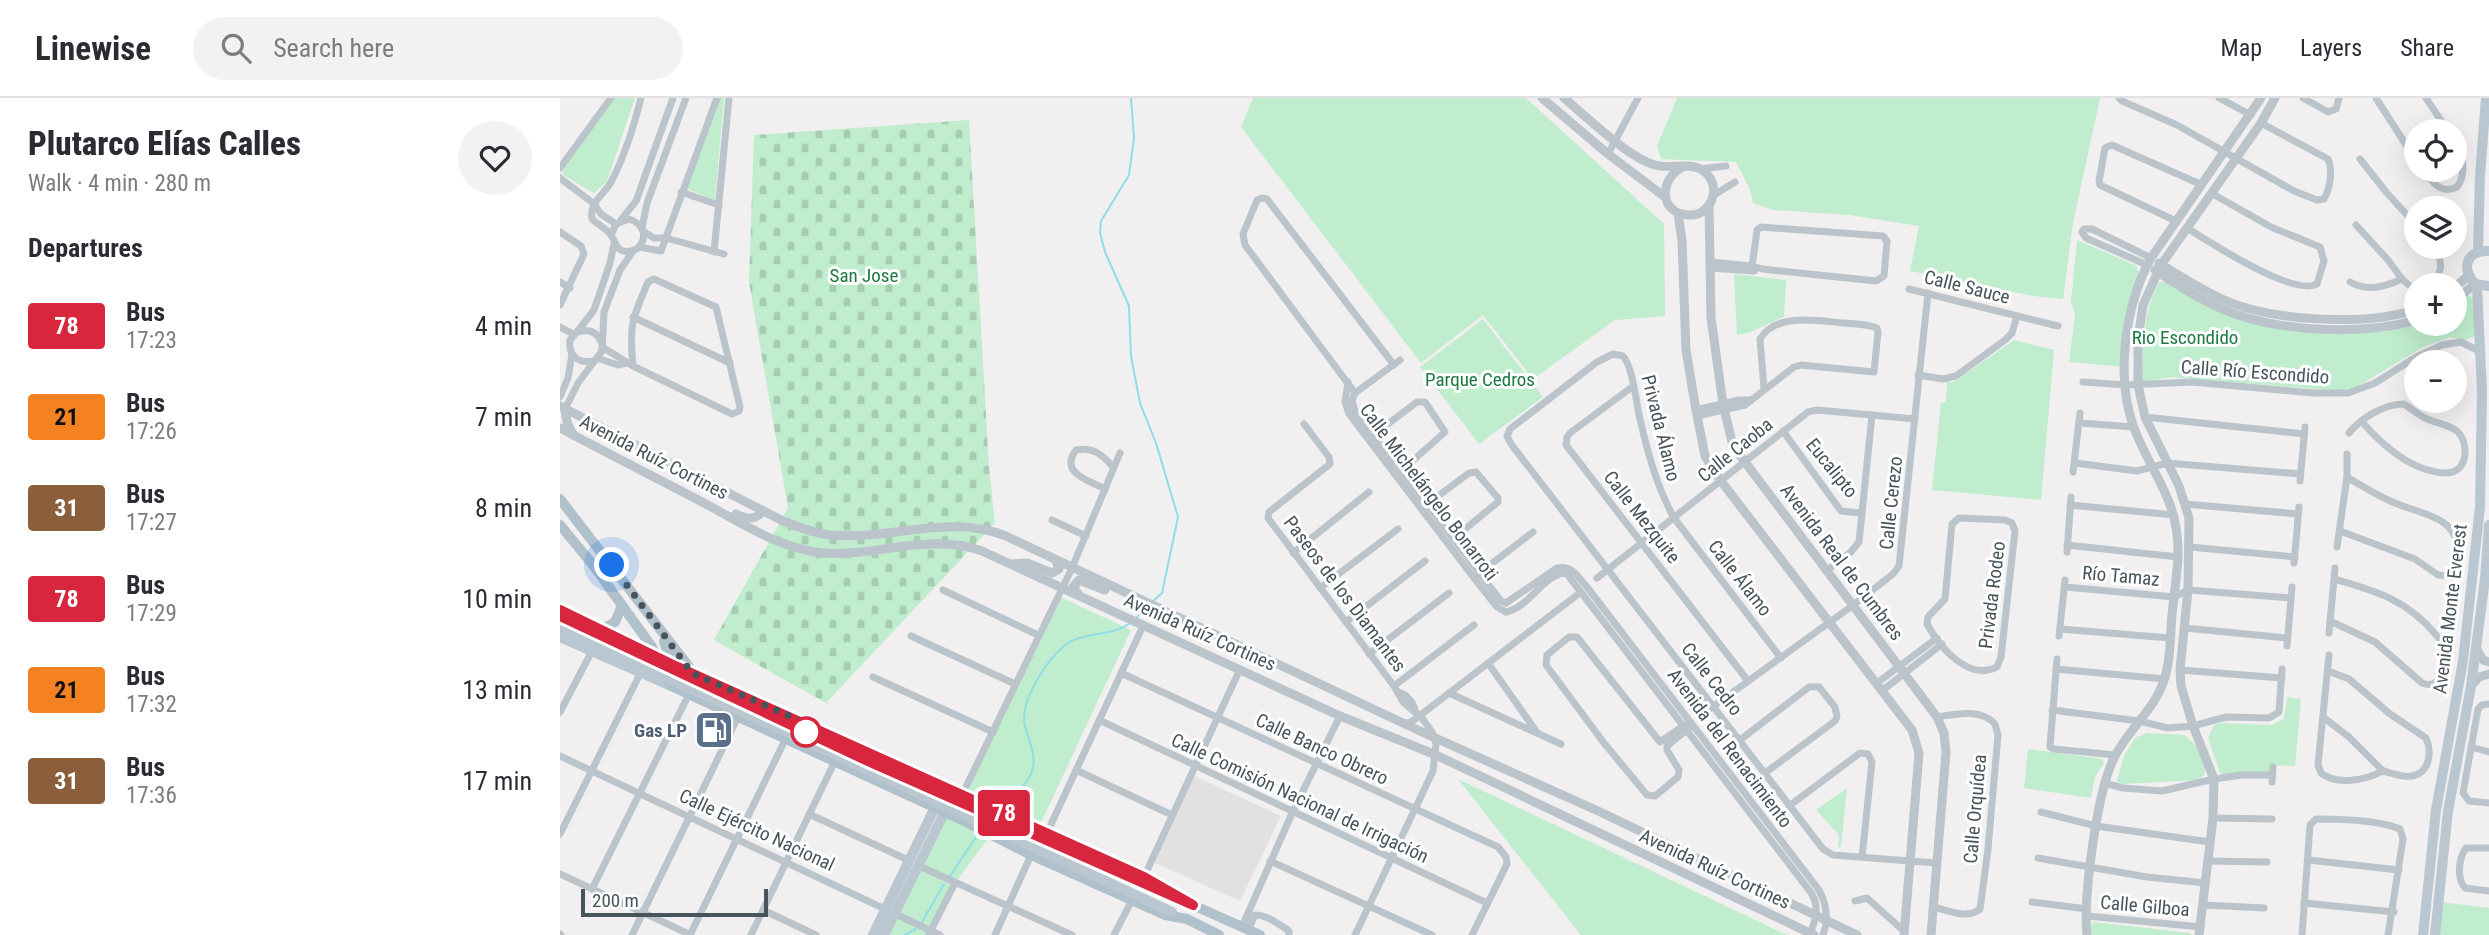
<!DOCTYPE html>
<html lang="en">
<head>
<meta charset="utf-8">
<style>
	body { margin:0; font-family:"Roboto Condensed",sans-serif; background:#f2f2f3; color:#2b2b33; height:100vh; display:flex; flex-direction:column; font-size:26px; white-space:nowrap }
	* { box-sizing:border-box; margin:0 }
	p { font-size:23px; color:#7c7c81 }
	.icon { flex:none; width:38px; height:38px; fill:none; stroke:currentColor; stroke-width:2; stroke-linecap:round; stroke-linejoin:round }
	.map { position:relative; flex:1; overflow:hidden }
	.side { display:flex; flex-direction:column; background:#fff; width:560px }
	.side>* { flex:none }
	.badge { padding:0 14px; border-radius:5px; font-size:24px; line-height:46px }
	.buttons { position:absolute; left:1844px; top:21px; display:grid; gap:14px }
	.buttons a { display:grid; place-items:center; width:63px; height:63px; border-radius:50%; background:#fff; box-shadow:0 7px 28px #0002; font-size:35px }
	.scale { position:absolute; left:21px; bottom:18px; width:187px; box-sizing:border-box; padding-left:7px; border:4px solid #48545b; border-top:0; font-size:19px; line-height:24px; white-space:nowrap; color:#48545b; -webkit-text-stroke:5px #fff; paint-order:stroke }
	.you { position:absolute; width:35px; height:35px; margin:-18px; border:5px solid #fff; border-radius:50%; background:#1a73e8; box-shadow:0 0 0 10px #1a73e833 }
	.map>.badge { position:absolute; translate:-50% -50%; box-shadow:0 0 0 4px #fff }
	h2 { padding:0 28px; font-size:26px; line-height:63px }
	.round { display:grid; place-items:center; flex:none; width:74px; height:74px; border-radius:37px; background:#f2f2f3 }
	.head { display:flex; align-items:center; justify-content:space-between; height:119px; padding:0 28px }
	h1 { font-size:33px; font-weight:800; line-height:52px }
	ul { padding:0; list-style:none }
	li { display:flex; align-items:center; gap:21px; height:91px; padding:0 28px }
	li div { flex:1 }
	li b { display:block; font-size:26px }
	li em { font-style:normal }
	li .badge { min-width:77px; font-weight:700; text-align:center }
	header { display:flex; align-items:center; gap:42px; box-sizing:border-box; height:98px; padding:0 35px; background:#fff; border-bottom:2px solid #e1e1e2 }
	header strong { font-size:33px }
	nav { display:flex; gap:38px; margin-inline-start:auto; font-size:24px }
	.search { width:490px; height:63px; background:#f2f2f3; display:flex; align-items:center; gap:18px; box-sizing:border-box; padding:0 24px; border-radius:38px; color:#7c7c81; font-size:26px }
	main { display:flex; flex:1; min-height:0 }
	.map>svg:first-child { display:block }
</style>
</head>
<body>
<header>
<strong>Linewise</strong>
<div class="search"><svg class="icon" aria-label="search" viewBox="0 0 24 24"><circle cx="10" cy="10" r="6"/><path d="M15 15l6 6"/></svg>Search here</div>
<nav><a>Map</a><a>Layers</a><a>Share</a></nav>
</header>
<main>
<section class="side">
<div class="head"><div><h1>Plutarco Elías Calles</h1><p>Walk · 4 min · 280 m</p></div><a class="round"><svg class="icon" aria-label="heart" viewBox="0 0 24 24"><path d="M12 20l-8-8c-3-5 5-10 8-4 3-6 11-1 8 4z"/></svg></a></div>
<h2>Departures</h2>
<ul>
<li><span class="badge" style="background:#d7263d;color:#fff">78</span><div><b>Bus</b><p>17:23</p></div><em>4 min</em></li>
<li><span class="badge" style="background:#f58220;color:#111">21</span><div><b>Bus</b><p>17:26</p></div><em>7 min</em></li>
<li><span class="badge" style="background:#8b5e3c;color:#fff">31</span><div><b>Bus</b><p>17:27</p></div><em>8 min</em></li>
<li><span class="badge" style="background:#d7263d;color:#fff">78</span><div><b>Bus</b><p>17:29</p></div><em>10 min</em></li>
<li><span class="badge" style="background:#f58220;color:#111">21</span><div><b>Bus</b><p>17:32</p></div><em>13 min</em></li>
<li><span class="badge" style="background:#8b5e3c;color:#fff">31</span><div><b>Bus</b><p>17:36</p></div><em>17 min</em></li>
</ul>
</section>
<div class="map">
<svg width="1929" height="837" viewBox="0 0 1929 837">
	<defs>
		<pattern id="cemetery-stones" width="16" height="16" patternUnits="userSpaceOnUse" patternTransform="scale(1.75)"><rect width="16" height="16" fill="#bfedcd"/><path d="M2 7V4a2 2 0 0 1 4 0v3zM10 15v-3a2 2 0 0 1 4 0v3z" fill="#a6cdb2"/></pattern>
	</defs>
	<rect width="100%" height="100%" fill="#f1efef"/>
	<path fill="#e2e0e0" d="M634,678L721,718L680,803L593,764Z"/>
	<g fill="#bfedcd">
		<path d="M52,0H75L47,83L34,95L3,77V72Z"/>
		<path d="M159,0H164L155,102L125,90Z"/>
		<path d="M693,0H966L1104,126L1105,218L1055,222L973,281L923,217L861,265L681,29Z"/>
		<path d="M1117,0H1540L1513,125L1503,201L1473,198L1350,173L1359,128L1290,117L1213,112L1193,105L1190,91L1176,64L1101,61L1097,48Z"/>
		<path d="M1517,142L1577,168L1580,184L1565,269L1509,264L1515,216L1511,203Z"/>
		<path d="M1174,176L1226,182L1224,219C1207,225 1195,235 1177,237Z"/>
		<path d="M1599,184H1606L1664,214L1703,228L1806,235L1827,233L1857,224V226H1895V204L1908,197L1914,201L1918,230L1914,239L1903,242L1890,239L1863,249L1798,288L1781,293L1611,279L1582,284C1583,246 1582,219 1599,184Z"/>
		<path d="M923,221L983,299L919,346L860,269Z"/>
		<path d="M1454,242L1494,252L1481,402L1372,392L1381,305L1386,304L1387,284H1394Z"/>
		<path d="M498,498L571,532L479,729L405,697Z"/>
		<path d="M1727,599L1741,601L1735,668L1712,667L1711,677H1661L1648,640L1654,627L1660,625L1711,627L1724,621Z"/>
		<path d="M1587,635L1624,637C1637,647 1657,667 1639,682L1561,686L1557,683L1564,658L1575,640Z"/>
		<path d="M1468,651L1542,661L1544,665L1535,679L1531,700L1464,690Z"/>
		<path d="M898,681L1227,837H1021Z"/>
		<path d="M1287,690L1281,749H1278L1279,737L1256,712Z"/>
		<path d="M384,714L431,737L395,785L369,837H324Z"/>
		<path d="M1880,804L1929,810V837H1877Z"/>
		<path d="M1534,824L1630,835L1632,837H1532L1530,829Z"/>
	</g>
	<path fill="url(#cemetery-stones)" d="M409,22L429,369L435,425L266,605L154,542L228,410L189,184L194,37Z"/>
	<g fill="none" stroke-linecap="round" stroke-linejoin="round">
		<g stroke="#8fdde7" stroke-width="2">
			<path d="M571,0L574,40L569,77L541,123L540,135L545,154L569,208L571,258L580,305L596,345L618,419L602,495L593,503"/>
			<path d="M575,521L586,510"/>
			<path d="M442,706C454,694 469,687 473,670C476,656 468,641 465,628C459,604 486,563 504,548C523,533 550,539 569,526"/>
			<path d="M390,778L418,736"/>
			<path d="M362,824L384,786"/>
			<path d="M345,837L356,831"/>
		</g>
		<g stroke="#bbc4cb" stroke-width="7">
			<path d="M1559,0L1562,3L1617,27L1734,93L1757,102L1764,101C1770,91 1773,72 1768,61L1701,25"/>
			<path d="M1659,0L1691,17"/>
			<path d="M1743,0L1768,14L1776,11L1779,0"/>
			<path d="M1816,0L1857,64"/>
			<path d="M1866,0L1888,33"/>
			<path d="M1048,56L1078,0"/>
			<path d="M1800,61L1827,95L1857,128"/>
			<path d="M0,70L51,0"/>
			<path d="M1140,71L1166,68"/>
			<path d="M1863,72C1873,84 1880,97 1897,89C1907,76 1903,56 1895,43"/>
			<path d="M0,80L33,105L41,116L56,126"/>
			<path d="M121,94L159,107"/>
			<path d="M1154,97L1175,84"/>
			<path d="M61,122L76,103L113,0"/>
			<path d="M1616,123L1540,87L1539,83L1545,50L1552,47L1640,86"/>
			<path d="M1796,127L1828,162L1842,181L1851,189L1857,190"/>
			<path d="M82,130L87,105L126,0"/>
			<path d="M1627,130C1649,144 1734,199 1757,186L1764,163L1760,149L1711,129L1651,95"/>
			<path d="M0,134L21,148L24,156L0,207"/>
			<path d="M84,134L94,140H106L164,156"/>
			<path d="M51,137L56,126L69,121C85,126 88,140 77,151C58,158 58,149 51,137C47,131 37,126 32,121C29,104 44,97 51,84C65,58 74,28 81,0"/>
			<path d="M79,149L101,153L157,0"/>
			<path d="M154,154L169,0"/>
			<path d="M1150,164L1192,168L1202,171L1316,183L1324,178L1327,143L1323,138L1201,129L1197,132L1192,168V173"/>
			<path d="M1587,167L1526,140L1522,134L1524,131H1532L1591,160"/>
			<path d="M1150,170L1194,173"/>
			<path d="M0,184L10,190"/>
			<path d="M1790,184C1808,194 1824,189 1842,181"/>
			<path d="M1866,187C1884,178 1884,164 1873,149"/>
			<path d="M1349,191L1498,228"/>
			<path d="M73,219L170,265"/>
			<path d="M0,229L13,236"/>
			<path d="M17,234L34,212L50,165L54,146"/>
			<path d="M42,249L73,268L172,316L179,313L180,309L156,209L94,181L88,184C72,221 69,227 73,268"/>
			<path d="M37,260L58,267L67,265"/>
			<path d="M33,263C18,266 8,257 10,242L17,234C28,231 37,233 41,244"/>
			<path d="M1358,277L1383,281L1396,278L1445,242L1452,235L1457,218"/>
			<path d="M788,284L785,304L789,316L914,480L937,509L946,514"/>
			<path d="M1523,284L1566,287L1632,284L1753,295H1788L1815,285L1856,259L1882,247L1901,244L1921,254"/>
			<path d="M1072,289L1010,335L1007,339L1006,347L1188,583"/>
			<path d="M795,295L685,147L683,136L697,102L702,100L707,101L834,267"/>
			<path d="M795,295L792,303L795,313L941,503L946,505"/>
			<path d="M795,295L840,262"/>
			<path d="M0,299L8,280L12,256"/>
			<path d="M5,311L18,285L42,253L44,214L60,172L73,153"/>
			<path d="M1136,312L1179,302H1191"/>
			<path d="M1137,318L1185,307L1234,269L1241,267L1314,274L1318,234L1317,230C1307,226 1294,226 1284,225C1258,223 1216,214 1200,241L1204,291"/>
			<path d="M1585,319L1744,336"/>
			<path d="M1519,325L1574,329"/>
			<path d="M744,326L769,359L770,366L709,414L708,420L834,588L843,604L862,620L872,634L876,646L873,673L795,837"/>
			<path d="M1223,333L1281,413L1302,415"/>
			<path d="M1789,335C1801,320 1824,306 1844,306C1851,311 1859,317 1867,321C1876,325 1889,327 1897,333C1910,345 1908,374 1887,375C1853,375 1822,347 1801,323"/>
			<path d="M812,338L857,304H865L885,334L841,373"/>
			<path d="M1515,365L1577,373L1607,365L1740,376"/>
			<path d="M1513,374L1520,315"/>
			<path d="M1740,383L1745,329"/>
			<path d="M545,391C528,382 499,375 516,352C533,349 542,356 553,369"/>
			<path d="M1625,406L1738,416"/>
			<path d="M866,407L909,375L916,374L938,400V404L894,440"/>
			<path d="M1510,407L1614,417"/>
			<path d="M1399,420L1445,422L1452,425L1455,433L1441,559L1437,569C1408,584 1379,548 1367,526L1368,519L1385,501L1392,426Z"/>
			<path d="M492,422L526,438"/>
			<path d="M1780,433L1855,461L1878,477L1889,478C1896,472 1898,464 1898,454C1898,418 1860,416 1835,405C1818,398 1802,388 1787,379"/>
			<path d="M1507,447L1618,459"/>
			<path d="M1630,449L1735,459"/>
			<path d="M1777,449L1787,379V356"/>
			<path d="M1507,454L1511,399"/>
			<path d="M733,455L809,394"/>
			<path d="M1734,465L1739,409"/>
			<path d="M1266,473L1291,454L1299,444L1312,317"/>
			<path d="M917,477L973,434"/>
			<path d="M1037,480L1248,314L1257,312L1355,321"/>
			<path d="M1505,489L1614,499L1628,492L1731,500"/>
			<path d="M760,490L838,431"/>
			<path d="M383,492L478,537"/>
			<path d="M946,505L997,470C1012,467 1018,479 1027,489L1259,792C1267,807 1269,821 1263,837"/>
			<path d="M946,514C969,509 981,480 1003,475L1007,476L1252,796C1260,811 1255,822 1250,837"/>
			<path d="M1770,523L1815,544L1862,585C1887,595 1889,552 1877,538C1848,502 1816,493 1774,481"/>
			<path d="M786,524L865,463"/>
			<path d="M1625,530L1727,540"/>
			<path d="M1500,531L1610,540"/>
			<path d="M1769,535L1775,470"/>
			<path d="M351,538L455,586"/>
			<path d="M1499,538L1505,482"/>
			<path d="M1727,548L1732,489"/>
			<path d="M809,556L889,495"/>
			<path d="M1769,557L1758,667L1761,675C1777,688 1806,682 1823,673"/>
			<path d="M1221,560L1114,420C1097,389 1088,356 1080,321C1076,305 1073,269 1063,258L1053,256L1037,264L950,331L947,338L951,346L1263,751L1273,757L1376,765"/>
			<path d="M1497,561L1490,649L1494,651L1555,657"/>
			<path d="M928,565L976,633"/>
			<path d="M1496,571L1605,581"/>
			<path d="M1620,572L1722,580"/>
			<path d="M1768,573L1789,581L1830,616L1866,640C1872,653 1870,675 1852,678C1843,680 1832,675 1823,673"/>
			<path d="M561,575L938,749L946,759L947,766L912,837"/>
			<path d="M313,579L433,634"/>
			<path d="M1317,585L1377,540"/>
			<path d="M834,588L914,527"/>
			<path d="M1323,592L1382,546"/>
			<path d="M838,594C846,596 855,605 855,614"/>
			<path d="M889,595L1001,646"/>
			<path d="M1929,606L1922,607L1918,611L1903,695L1909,703L1929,705"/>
			<path d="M1492,612L1579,623L1608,630L1633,628L1666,619L1709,620L1719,614L1722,571"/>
			<path d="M0,614L32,553"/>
			<path d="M1140,618L1292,508L1333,476L1339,468L1368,195"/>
			<path d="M1763,619L1789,639L1823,673"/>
			<path d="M539,622L927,805"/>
			<path d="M845,626L854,622L1021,494"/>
			<path d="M1125,627L1100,644L1017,539H1009L987,557L986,567L1044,645L1087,697L1095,698L1118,679L1119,672L1107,652V648L1129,630"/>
			<path d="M1180,642L1249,589H1259L1275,609L1277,619L1275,623L1205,675"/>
			<path d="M1911,649L1929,654"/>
			<path d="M0,658L380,837"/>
			<path d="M516,672L612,717"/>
			<path d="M1712,684L1713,669"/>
			<path d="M1544,685L1563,690L1602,693L1654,681L1682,677H1712"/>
			<path d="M402,697L512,470L560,355"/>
			<path d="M1229,708L1300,655L1308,656L1312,664L1302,759"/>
			<path d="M1481,714L1536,728L1650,744"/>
			<path d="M249,716L348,762"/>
			<path d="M1653,720L1712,721"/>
			<path d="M487,735L583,528"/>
			<path d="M0,736L81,574"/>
			<path d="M1929,750H1906C1899,760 1896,780 1905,790L1929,793"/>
			<path d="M1478,760L1587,779L1646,785"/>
			<path d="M1748,762L1839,772"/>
			<path d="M710,763L872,837"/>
			<path d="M1648,763L1707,764"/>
			<path d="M357,767L512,837"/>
			<path d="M0,776L131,837"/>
			<path d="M584,779L680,571"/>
			<path d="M32,791L129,596"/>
			<path d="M1295,803L1307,800L1345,834"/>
			<path d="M1472,804L1527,811"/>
			<path d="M1744,805L1834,814"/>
			<path d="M1644,807L1704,810"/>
			<path d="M1373,809C1388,812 1407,822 1420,811L1428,751L1438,637L1435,626C1421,610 1396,616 1377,619"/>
			<path d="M203,812L256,837"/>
			<path d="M1527,818L1641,829"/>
			<path d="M682,829L733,713L780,618"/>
			<path d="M688,832L695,817C707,817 719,826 729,833V837"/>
			<path d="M0,836L1,837"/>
			<path d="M369,836L395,785"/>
			<path d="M72,837L178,619"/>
			<path d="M130,837L226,640"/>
			<path d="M191,837L275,663"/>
			<path d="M435,837L471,757"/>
			<path d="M554,837L572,802"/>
			<path d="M1742,837L1750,727L1756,721C1779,721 1819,722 1840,731L1843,741L1828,837"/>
		</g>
		<g stroke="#bbc4cb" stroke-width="9">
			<path d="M982,0L1048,56L1105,99"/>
			<path d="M1004,0C1027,19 1067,59 1095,67C1111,72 1133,62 1146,75C1162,90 1151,118 1129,117C1099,116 1098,81 1123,69"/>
			<path d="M1149,108L1151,220L1163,306L1173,348L1377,619L1384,635L1386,654L1371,837"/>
			<path d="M1118,115L1122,143L1126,252L1136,312L1145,358L1161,383L1352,632L1359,655L1344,837"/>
			<path d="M1599,165C1618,177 1639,190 1660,200C1708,223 1806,229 1857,211"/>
			<path d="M1595,172C1620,189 1647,206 1675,216C1727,234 1804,237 1857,222"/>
			<path d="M1895,189L1908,178"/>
			<path d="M1895,202L1915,186"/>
			<path d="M0,308L223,423C238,429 253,435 269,437C328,443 389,415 446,438L862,634L1036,712L1297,837"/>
			<path d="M5,311L7,324L13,337"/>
			<path d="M0,330C47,355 94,379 142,404C179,423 220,452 264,455C317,459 370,434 422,453L780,618L876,657L1254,837"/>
			<path d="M176,416C187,421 194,423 203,413"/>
			<path d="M452,466L467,465L492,475L499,471L496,463"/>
			<path d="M520,498L513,489L519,482L545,492"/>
			<path d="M1916,550L1923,562L1929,564"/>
			<path d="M1911,588L1919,579L1929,576"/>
			<path d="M1527,837C1523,799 1537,694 1554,660C1567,633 1593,613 1603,585C1611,564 1610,538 1612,517C1614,497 1617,478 1618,459C1620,403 1592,377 1574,330C1555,279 1565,207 1591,160L1701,0"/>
			<path d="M1639,837L1653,720L1654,681L1633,628L1621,588L1620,572L1628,492L1629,420L1619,388L1585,319L1578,287V241L1583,207L1601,167L1701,25L1715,0"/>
		</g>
		<g stroke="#bbc7d0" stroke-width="10">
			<path d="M1929,153C1906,152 1901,170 1915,186L1929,188"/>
			<path d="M1918,154L1920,78L1926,0"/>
			<path d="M0,512L47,535"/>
			<path d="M0,539L111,588"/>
			<path d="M313,837L377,705"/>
			<path d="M324,837L388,707"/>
			<path d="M1863,837L1876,712L1903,563L1920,409L1922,293L1917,188"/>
			<path d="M1875,837L1888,713L1911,588L1925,481L1929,427"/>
		</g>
		<g stroke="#b0c1cc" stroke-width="10">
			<path d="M0,401L133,574L584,779L633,807L700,837"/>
			<path d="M0,427L33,467L92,549L111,588L404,723L471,757L605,817L627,821L659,837"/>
			<path d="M41,532L55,524L62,508"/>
			<path d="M104,543L111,566L110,578"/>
		</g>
		<g stroke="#bbc7d0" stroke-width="10">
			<path d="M0,518L310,664L616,799"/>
			<path d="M0,532L214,628L612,814"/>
		</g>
	</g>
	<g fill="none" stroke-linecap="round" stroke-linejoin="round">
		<g stroke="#fff" stroke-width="16">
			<path id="line" d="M0,512L111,566L584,779L633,807L310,664L0,518"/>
		</g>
		<use href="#line" stroke="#d7263d" stroke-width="10"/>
		<path stroke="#48545b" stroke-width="7" stroke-dasharray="0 12.6" d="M52,467L132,575L241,623L246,634"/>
	</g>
	<defs>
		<g id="fuel-square" transform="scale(2.0125)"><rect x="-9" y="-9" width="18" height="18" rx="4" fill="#5c6f8a" stroke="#fff"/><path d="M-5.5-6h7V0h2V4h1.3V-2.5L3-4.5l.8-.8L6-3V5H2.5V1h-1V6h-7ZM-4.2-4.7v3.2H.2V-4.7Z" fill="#fff"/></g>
	</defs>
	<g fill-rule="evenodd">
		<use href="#fuel-square" x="154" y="632"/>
	</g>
	<circle fill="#fff" stroke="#d7263d" stroke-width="3.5" cx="246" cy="634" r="14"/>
	<g text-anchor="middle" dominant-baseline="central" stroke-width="6" stroke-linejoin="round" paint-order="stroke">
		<g font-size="19" fill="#1c7942" stroke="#fff">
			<text x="304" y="177">San Jose</text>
			<text x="1625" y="239">Rio Escondido</text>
			<text x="920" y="281">Parque Cedros</text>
		</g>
		<g font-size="19" fill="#48545b" stroke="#fff">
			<text transform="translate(1407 189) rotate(14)">Calle Sauce</text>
			<text transform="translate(1695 274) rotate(4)">Calle Río Escondido</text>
			<text transform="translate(1101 330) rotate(76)">Privada Álamo</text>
			<text transform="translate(1175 352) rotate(-39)">Calle Caoba</text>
			<text transform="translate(94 359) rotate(27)">Avenida Ruíz Cortines</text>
			<text transform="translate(1272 370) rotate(51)">Eucalipto</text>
			<text transform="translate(869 394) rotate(53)">Calle Michelángelo Bonarroti</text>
			<text transform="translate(1331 405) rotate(-84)">Calle Cerezo</text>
			<text transform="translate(1082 419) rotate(52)">Calle Mezquite</text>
			<text transform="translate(1282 464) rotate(53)">Avenida Real de Cumbres</text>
			<text transform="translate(1561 478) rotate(5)">Río Tamaz</text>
			<text transform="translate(1180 480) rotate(52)">Calle Álamo</text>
			<text transform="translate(785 496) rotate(53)">Paseos de los Diamantes</text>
			<text transform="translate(1432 497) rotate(-83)">Privada Rodeo</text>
			<text transform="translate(1890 511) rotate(-83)">Avenida Monte Everest</text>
			<text transform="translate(640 534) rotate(24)">Avenida Ruíz Cortines</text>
			<text transform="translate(1152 581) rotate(52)">Calle Cedro</text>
			<text transform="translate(1170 650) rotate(53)">Avenida del Renacimiento</text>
			<text transform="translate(762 651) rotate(25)">Calle Banco Obrero</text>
			<text transform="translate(740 700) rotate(25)">Calle Comisión Nacional de Irrigación</text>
			<text transform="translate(1415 711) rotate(-85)">Calle Orquídea</text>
			<text transform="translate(197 732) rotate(25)">Calle Ejército Nacional</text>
			<text transform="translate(1155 771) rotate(25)">Avenida Ruíz Cortines</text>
			<text transform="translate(1585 808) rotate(5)">Calle Gilboa</text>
		</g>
		<g font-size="19" font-weight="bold" fill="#4e5e75" stroke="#fff" text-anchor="end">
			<text x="127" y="632">Gas LP</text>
		</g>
	</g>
</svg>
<div class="buttons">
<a><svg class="icon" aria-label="locate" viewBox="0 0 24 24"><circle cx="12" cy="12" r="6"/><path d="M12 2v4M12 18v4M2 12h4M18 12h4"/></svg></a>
<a><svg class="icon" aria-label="layers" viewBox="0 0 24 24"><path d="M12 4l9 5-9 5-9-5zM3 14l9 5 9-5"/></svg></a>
<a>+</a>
<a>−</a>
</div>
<div class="scale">200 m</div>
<div class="you" style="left:52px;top:467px"></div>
<b class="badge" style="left:444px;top:715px;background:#d7263d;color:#fff">78</b>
</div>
</main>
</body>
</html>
